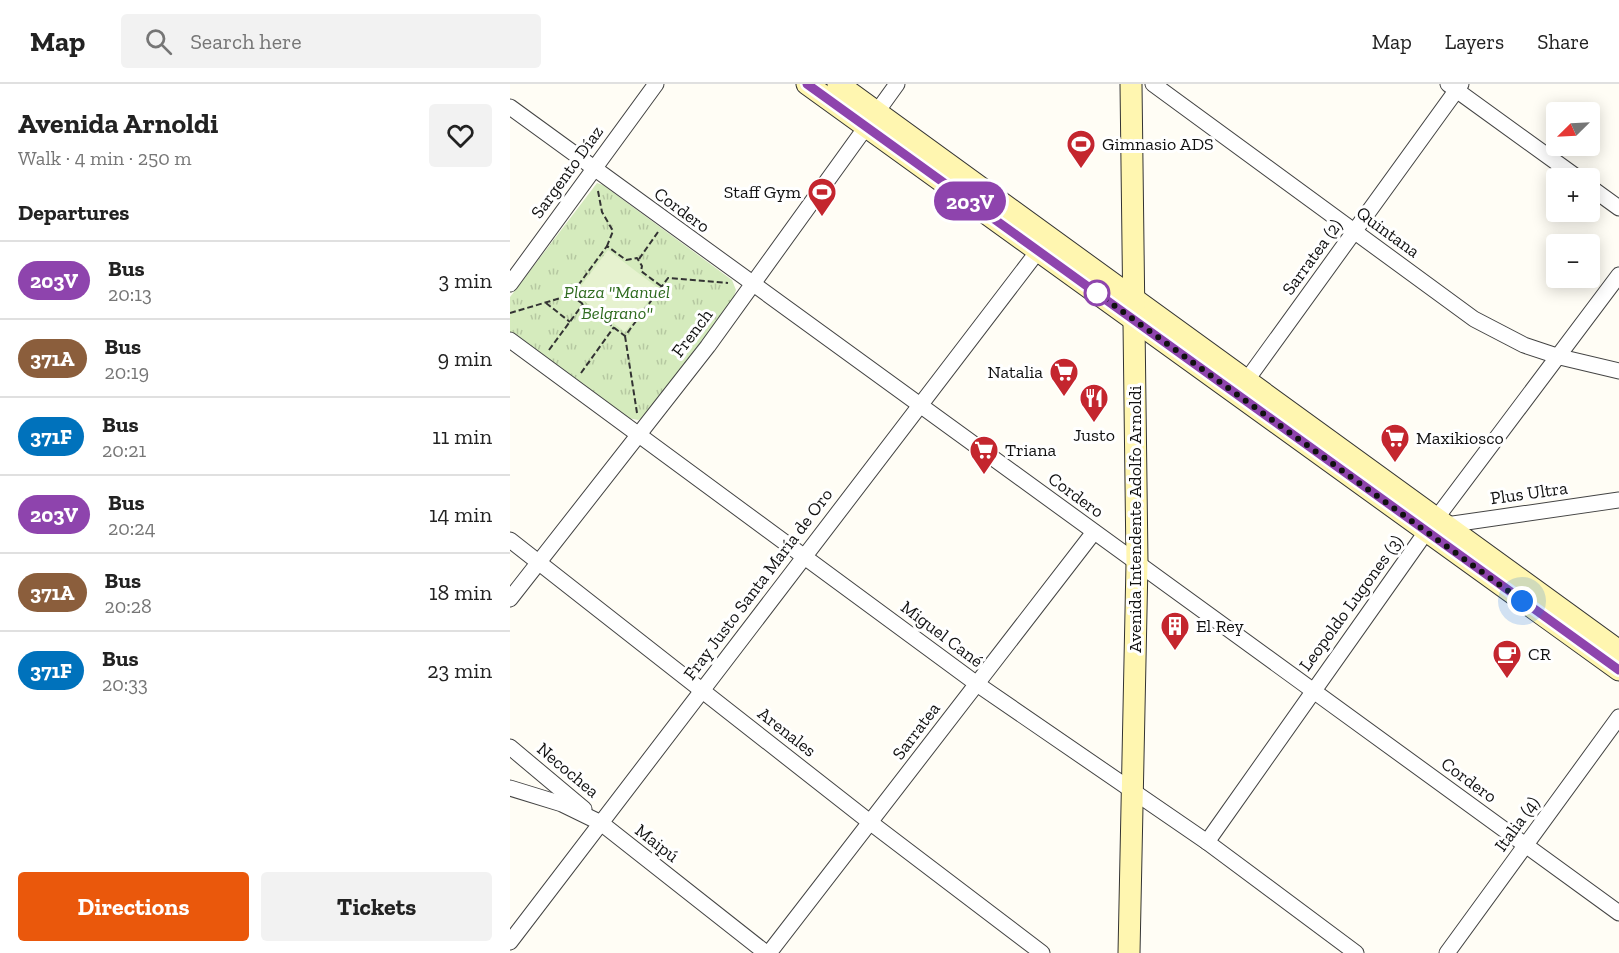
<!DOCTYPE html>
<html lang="en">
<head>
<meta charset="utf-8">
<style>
	body { margin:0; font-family:"Zilla Slab",serif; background:#f2f2f2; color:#222; height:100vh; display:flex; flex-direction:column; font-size:22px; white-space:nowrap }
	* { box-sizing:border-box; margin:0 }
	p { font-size:20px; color:#767676 }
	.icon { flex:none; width:33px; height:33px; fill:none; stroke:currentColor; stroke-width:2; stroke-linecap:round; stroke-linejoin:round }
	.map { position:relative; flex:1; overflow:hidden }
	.side { display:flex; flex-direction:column; background:#fff; width:510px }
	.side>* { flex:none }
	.badge { padding:0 12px; border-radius:20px; font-size:21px; line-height:39px }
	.needle { width:39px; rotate:246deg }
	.tools { position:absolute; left:1036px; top:18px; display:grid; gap:12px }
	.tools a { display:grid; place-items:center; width:54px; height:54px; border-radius:6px; background:#fff; box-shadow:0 3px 15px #0003; font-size:30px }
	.you { position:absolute; width:30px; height:30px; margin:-15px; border:4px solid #fff; border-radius:50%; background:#1a73e8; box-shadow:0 0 0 9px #1a73e833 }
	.map>.badge { position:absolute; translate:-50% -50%; box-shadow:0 0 0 3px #fff }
	h2 { padding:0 18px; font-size:22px; line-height:54px }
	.round { display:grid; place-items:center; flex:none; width:63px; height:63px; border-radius:6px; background:#f2f2f2 }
	.overview { display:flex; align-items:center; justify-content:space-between; height:102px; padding:0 18px }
	h1 { font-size:28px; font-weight:800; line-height:45px }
	.action { display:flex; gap:12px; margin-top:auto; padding:12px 18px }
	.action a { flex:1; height:69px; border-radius:6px; background:#ea580c; color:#fff; font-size:24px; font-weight:800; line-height:69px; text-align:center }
	.action a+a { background:#f2f2f2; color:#222 }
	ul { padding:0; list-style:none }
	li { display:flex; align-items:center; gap:18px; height:78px; padding:0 18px; border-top:2px solid #e0e0e0 }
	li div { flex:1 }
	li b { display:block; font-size:22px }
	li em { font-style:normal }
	li .badge { min-width:66px; font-weight:700; text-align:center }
	header { display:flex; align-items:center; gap:36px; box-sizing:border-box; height:84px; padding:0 30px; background:#fff; border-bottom:2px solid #e0e0e0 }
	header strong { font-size:28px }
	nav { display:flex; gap:33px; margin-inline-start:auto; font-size:21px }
	.search { width:420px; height:54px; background:#f2f2f2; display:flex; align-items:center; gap:15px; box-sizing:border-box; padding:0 21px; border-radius:6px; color:#767676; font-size:22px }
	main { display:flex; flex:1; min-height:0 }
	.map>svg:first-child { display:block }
</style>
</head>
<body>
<header>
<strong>Map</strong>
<div class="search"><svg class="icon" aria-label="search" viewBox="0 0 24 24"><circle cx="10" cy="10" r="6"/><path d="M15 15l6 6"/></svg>Search here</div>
<nav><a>Map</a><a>Layers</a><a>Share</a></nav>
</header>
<main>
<section class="side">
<div class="overview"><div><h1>Avenida Arnoldi</h1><p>Walk · 4 min · 250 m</p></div><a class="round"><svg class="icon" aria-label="heart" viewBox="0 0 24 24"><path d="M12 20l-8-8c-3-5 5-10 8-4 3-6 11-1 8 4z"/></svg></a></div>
<h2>Departures</h2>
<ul>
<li><span class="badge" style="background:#8e44ad;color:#fff">203V</span><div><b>Bus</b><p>20:13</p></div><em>3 min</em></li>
<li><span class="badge" style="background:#8b5e3c;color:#fff">371A</span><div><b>Bus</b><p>20:19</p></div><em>9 min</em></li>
<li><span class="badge" style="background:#0072bc;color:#fff">371F</span><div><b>Bus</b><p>20:21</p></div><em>11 min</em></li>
<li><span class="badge" style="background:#8e44ad;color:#fff">203V</span><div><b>Bus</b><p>20:24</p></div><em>14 min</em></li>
<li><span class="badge" style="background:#8b5e3c;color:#fff">371A</span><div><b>Bus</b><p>20:28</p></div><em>18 min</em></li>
<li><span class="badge" style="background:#0072bc;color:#fff">371F</span><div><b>Bus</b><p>20:33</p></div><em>23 min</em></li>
</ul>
<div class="action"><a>Directions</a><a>Tickets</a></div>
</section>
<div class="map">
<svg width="1109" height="869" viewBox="0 0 1109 869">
	<defs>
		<pattern id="park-tufts" width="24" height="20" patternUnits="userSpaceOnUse" patternTransform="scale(1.5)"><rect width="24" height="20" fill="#d5ebbd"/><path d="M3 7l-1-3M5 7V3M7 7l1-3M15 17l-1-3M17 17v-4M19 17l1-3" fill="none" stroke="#b6c8a1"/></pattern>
	</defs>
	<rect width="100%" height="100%" fill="#fffdf5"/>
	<path fill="url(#park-tufts)" d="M87,99L93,101L222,196L226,206L223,215L135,333L128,336L118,334L0,249V213Z"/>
	<path fill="#e6f2cf" d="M98,166L148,204L115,248L65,210Z"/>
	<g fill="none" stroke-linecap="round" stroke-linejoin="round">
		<g stroke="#444" stroke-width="17">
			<g id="street">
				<path d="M643,0L964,235L1014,261L1050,273L1109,287"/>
				<path d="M938,0L1068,94"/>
				<path d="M0,23L1109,829"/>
				<path d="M1080,103L1109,124"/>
				<path d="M0,200L146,0"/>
				<path d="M0,256L467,600L697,758L846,869"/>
				<path d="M731,304L951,0"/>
				<path d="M936,441L1109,416"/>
				<path d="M0,456L361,739L532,869"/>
				<path d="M0,515L198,262L387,0"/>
				<path d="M0,663L74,725"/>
				<path d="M0,704L52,720L91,739L256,869"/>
				<path d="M697,758L916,448L1109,191"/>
				<path d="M0,858L528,167"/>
				<path d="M259,869L584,448"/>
				<path d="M937,869L1109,633"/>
			</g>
		</g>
		<g stroke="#333" stroke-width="23">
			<g id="secondary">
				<path d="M297,0L1109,586"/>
				<path d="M328,0L1109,567"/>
				<path d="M619,869L627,479L621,0"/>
			</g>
		</g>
		<g stroke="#333" stroke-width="2" stroke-dasharray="6 3" stroke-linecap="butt">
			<path d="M88,107L92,128L103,147L97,162"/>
			<path d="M129,175L148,148"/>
			<path d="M151,202L131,187L132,182L127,174L116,176L97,162L61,211L115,252L158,194L218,199"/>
			<path d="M36,219L60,238"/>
			<path d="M0,229L61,211"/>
			<path d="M178,247L186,253"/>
			<path d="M115,252L127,329"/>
			<path d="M39,266L73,220"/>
			<path d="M71,289L104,243"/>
		</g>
		<use href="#street" stroke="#fff" stroke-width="15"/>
		<use href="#secondary" stroke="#fff6b0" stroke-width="21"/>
	</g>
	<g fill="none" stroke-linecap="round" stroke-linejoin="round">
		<g stroke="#fff" stroke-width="14">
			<path id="line" d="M297,0L1109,586"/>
		</g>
		<use href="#line" stroke="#8e44ad" stroke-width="9"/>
		<path stroke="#111" stroke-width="6" stroke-dasharray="0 10.8" d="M587,209L1012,517"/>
	</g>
	<defs>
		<g id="stadium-pin" transform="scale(1.5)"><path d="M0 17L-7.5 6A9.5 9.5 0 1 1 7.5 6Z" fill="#c4262e" stroke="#fff"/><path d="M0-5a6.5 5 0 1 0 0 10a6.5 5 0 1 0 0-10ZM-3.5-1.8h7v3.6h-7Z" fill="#fff"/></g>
		<g id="supermarket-pin" transform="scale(1.5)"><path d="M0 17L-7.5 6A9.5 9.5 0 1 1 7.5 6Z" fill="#c4262e" stroke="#fff"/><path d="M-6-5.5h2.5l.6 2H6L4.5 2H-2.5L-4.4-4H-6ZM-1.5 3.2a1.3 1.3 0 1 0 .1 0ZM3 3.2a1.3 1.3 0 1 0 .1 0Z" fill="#fff"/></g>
		<g id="restaurant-pin" transform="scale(1.5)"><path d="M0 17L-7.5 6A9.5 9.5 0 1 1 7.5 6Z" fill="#c4262e" stroke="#fff"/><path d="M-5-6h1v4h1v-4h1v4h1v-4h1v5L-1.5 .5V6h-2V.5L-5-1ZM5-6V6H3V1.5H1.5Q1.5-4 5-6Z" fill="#fff"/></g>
		<g id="building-pin" transform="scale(1.5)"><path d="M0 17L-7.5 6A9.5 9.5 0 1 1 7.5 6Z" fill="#c4262e" stroke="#fff"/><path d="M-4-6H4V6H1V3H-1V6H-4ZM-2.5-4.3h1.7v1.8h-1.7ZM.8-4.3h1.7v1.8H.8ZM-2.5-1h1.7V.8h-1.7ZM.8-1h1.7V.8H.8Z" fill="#fff"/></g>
		<g id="cafe-pin" transform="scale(1.5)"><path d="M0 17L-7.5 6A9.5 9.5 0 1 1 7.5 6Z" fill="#c4262e" stroke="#fff"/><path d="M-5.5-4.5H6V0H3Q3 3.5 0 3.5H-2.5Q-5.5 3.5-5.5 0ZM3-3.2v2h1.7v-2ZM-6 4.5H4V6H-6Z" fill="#fff"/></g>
	</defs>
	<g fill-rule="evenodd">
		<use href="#stadium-pin" x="571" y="60"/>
		<use href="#stadium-pin" x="312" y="108"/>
		<use href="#supermarket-pin" x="554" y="288"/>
		<use href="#restaurant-pin" x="584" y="314"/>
		<use href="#supermarket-pin" x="885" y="354"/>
		<use href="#supermarket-pin" x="474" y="366"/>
		<use href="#building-pin" x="665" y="542"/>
		<use href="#cafe-pin" x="997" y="570"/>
	</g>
	<circle fill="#fff" stroke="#8e44ad" stroke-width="3" cx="587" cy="209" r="12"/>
	<g text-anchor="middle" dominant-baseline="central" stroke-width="6" stroke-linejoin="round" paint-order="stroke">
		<g font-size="18" fill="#111" stroke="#fff" text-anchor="start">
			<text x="592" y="60">Gimnasio ADS</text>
			<text x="291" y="108" text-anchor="end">Staff Gym</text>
			<text x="533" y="288" text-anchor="end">Natalia</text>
			<text x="584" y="351" text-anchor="middle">Justo</text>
			<text x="906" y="354">Maxikiosco</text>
			<text x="495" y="366">Triana</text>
			<text x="686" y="542">El Rey</text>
			<text x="1018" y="570">CR</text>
		</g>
		<g font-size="18" fill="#111" stroke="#fff">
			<text transform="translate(57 88) rotate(-54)">Sargento Díaz</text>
			<text transform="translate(172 126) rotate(36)">Cordero</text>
			<text transform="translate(878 148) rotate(36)">Quintana</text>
			<text transform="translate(802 173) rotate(-54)">Sarratea (2)</text>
			<text transform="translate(182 249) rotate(-53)">French</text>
			<text transform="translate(1019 409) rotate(-8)">Plus Ultra</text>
			<text transform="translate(566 411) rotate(36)">Cordero</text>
			<text transform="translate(625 435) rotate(-90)">Avenida Intendente Adolfo Arnoldi</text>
			<text transform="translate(248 500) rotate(-53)">Fray Justo Santa María de Oro</text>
			<text transform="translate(841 519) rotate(-54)">Leopoldo Lugones (3)</text>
			<text transform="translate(432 550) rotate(37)">Miguel Cané</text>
			<text transform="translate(406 647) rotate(-53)">Sarratea</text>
			<text transform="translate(277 648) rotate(38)">Arenales</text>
			<text transform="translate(58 686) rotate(40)">Necochea</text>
			<text transform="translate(959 696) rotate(36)">Cordero</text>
			<text transform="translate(1007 740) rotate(-54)">Italia (4)</text>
			<text transform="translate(147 759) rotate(38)">Maipú</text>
		</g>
		<g font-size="18" font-style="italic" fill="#2f6b1f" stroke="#fff">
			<text x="107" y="208">Plaza "Manuel<tspan x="107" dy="21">Belgrano"</tspan></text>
		</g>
	</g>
</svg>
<div class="tools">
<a><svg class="needle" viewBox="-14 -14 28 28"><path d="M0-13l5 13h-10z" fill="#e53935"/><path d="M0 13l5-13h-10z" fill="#767676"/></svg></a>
<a>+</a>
<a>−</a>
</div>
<div class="you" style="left:1012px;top:517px"></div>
<b class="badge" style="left:460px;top:117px;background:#8e44ad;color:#fff">203V</b>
</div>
</main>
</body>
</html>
